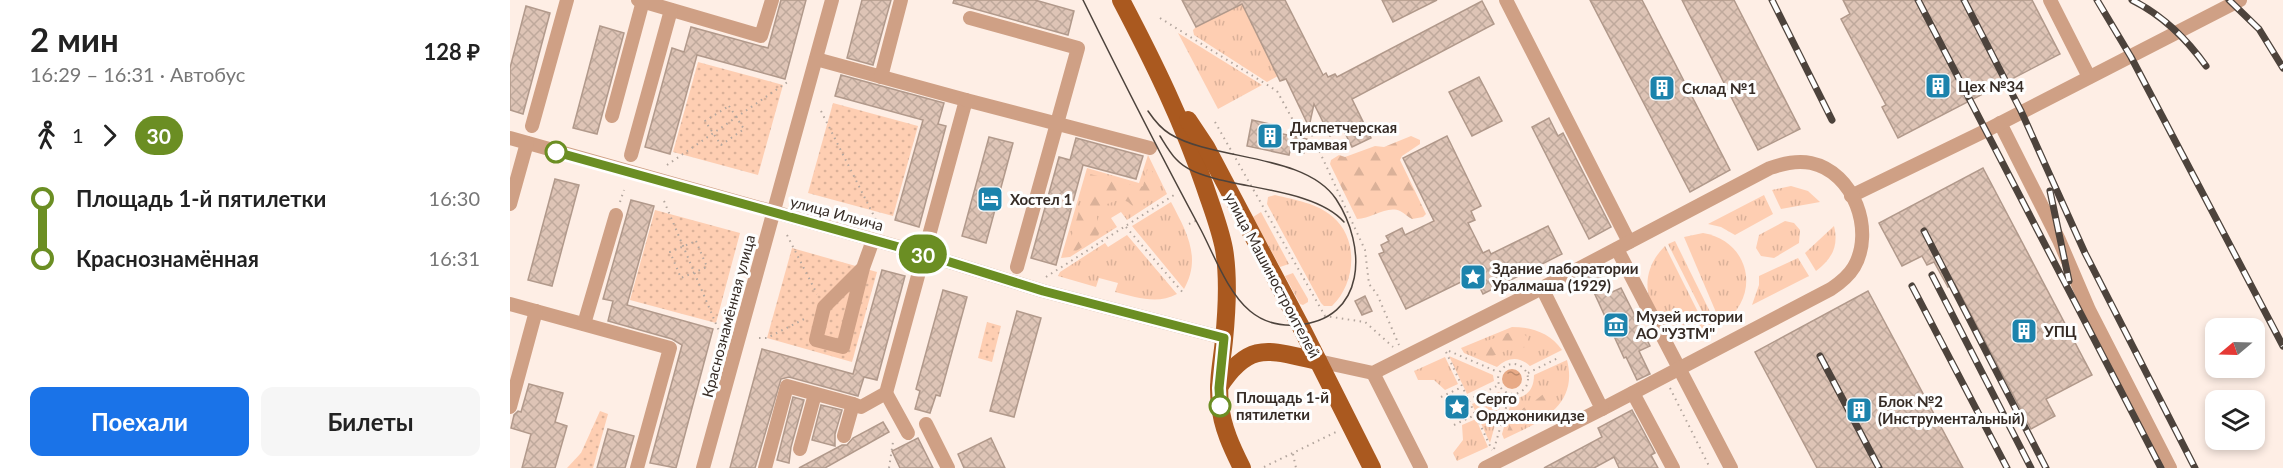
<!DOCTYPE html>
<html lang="ru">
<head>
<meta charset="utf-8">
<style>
	body { margin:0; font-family:Lato,sans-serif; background:#f6f6f6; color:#222; height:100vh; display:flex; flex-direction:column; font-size:22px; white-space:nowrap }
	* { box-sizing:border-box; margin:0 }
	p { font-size:20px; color:#767676 }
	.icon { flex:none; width:33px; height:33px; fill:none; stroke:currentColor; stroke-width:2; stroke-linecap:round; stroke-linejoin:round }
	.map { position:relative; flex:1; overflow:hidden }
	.panel { display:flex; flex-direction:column; background:#fff; width:510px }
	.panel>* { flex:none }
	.badge { padding:0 12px; border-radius:20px; font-size:21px; line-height:39px }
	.needle { width:39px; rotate:251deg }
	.controls { position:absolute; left:1695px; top:318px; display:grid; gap:12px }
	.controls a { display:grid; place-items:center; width:60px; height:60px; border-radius:12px; background:#fff; box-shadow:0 3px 9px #0003; font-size:30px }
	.map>.badge { position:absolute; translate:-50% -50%; box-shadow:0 0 0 3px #fff }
	.legs { display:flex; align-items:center; gap:9px; height:66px; padding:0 30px; font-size:20px }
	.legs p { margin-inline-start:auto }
	.head { display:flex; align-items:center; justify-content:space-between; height:102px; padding:0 30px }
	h1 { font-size:33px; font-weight:700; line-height:45px }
	.cta { display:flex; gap:12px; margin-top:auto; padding:12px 30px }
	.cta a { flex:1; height:69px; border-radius:12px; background:#1a73e8; color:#fff; font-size:24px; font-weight:700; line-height:69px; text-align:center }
	.cta a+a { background:#f6f6f6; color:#222 }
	ul { padding:0 30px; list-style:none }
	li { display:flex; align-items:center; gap:21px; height:60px; font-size:22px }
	li i { display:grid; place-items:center; width:9px; height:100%; margin:0 8px; background:currentColor }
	li i::after { content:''; width:15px; height:15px; margin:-8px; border:4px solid; border-radius:50%; background:#fff }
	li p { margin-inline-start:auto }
	li:first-child i { background:linear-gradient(#0000 50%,currentColor 0) }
	li:last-child i { background:linear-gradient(currentColor 50%,#0000 0) }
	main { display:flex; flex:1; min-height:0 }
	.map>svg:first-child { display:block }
</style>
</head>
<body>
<main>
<section class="panel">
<div class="head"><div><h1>2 мин</h1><p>16:29 – 16:31 · Автобус</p></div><b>128 ₽</b></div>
<div class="legs"><svg class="icon" aria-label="walk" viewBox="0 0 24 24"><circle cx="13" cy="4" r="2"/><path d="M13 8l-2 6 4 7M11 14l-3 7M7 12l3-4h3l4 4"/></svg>1<svg class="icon" aria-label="forward" viewBox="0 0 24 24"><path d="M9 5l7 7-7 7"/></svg><b class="badge" style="background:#6b8e23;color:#fff">30</b></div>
<ul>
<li><i style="color:#6b8e23"></i><b>Площадь 1-й пятилетки</b><p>16:30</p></li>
<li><i style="color:#6b8e23"></i><b>Краснознамённая</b><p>16:31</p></li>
</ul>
<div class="cta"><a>Поехали</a><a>Билеты</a></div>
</section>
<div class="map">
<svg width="1773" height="468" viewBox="0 0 1773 468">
	<defs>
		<pattern id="grass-tufts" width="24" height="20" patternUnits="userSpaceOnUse" patternTransform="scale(1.5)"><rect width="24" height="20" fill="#feceb2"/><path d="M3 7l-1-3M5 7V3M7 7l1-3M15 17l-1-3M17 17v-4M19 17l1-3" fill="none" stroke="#dab199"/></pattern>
		<pattern id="forest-firs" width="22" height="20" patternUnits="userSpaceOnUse" patternTransform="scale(1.5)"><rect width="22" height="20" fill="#feceb2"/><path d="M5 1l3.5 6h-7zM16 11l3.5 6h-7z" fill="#dab199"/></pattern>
		<pattern id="park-dots" width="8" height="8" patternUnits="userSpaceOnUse" patternTransform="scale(1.5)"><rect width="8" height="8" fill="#feceb2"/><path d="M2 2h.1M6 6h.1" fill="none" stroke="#dab199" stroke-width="1.8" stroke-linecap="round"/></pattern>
		<pattern id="water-ripples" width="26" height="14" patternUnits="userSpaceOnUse" patternTransform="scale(1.5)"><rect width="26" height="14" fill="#e8aa86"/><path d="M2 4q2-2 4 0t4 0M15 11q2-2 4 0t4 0" fill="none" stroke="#bd8b6d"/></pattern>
		<pattern id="building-cross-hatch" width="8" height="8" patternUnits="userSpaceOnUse" patternTransform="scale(1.5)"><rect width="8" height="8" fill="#dec4b6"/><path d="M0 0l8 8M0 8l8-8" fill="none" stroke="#bfa99c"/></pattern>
	</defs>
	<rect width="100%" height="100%" fill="#feeee5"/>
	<g fill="url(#grass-tufts)">
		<path d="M732,4L768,76L757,82L684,35L683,30L686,27Z"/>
		<path d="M668,33L752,85L708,109Z"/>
		<path d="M638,155L657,194L617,220L611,212L601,218L607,227L560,257L551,258L577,168L629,183Z"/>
		<path d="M1281,186L1298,191L1310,202L1271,209L1262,190Z"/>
		<path d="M765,195C785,200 807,203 823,217C849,239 846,283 822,306H814L811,303L757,204L758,197Z"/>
		<path d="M1254,195L1263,214L1225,235L1211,227L1198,224Z"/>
		<path d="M661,202C676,231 692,257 674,289L622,226Z"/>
		<path d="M751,212L779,264L770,267L743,217Z"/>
		<path d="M1275,221L1284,223L1290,230L1289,243L1264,258L1251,256L1246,248L1249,235Z"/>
		<path d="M1324,226C1329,246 1322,259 1306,271L1295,253Z"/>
		<path d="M1193,233C1241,241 1252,298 1211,324L1174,237Z"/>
		<path d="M617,235L667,294C647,305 626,297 605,292L608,283L589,278L586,287L548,276L550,272L595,243L598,247Z"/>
		<path d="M1165,241L1207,326L1201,329L1158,244Z"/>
		<path d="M1155,246L1197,330C1145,338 1117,283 1155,246Z"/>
		<path d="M1288,258L1299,276L1242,305L1249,285V276Z"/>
		<path d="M783,273L798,299V302L793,305L790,304L775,276Z"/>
		<path d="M1002,327C1022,327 1040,333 1052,350L1020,366C1009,356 998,357 987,367L954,353L951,348Z"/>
		<path d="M939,356L983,375L984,381L957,394Z"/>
		<path d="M935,357L948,384L935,390L924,380H908L904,371Z"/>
		<path d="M1057,360C1069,407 1028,423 994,439L992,434L1002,399C1017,398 1024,389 1024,375Z"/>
		<path d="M989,392L993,396L980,443L962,404Z"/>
		<path d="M966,419L978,447L947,461L943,453L953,440L952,425Z"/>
	</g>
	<g fill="url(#forest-firs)">
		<path d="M901,136L910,140V144L892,156L890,160L916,214L913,217L902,219C898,217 894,213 890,211C877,205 861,219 847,219L820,164L821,160L829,155L835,157L865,146L874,147Z"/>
		<path d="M639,164L651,192L628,207L625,208L618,202L611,199L597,204L587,213V224L590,229L588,237L563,253L556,255L580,174L630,187L633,186Z"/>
		<path d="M1003,331L1015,335L1018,338L1016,347L998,350L978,358L956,349Z"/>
		<path d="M1036,392L1044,396L1045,400L1040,411L1034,416L996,435L1003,414L1022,403Z"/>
	</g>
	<g fill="url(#park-dots)">
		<path d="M188,62L273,85L248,175L163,152Z"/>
		<path d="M323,103L408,126L383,216L298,193Z"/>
		<path d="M145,210L230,233L206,323L120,300Z"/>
		<path d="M282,248L367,272L342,362L257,338Z"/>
		<path d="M477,322L491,326L482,362L468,358Z"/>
		<path d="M90,411L98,414L83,468H57L71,453Z"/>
	</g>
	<circle fill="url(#water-ripples)" cx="1002" cy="379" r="10"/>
	<g fill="url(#building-cross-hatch)" stroke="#b1998b" stroke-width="1.5">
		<path d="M271,0H296L275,79L187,55L160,154L135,147L162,48L174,52L181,27L258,48Z"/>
		<path d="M352,0H381L363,65L337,58Z"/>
		<path d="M444,0H525L564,11L558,35L443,3Z"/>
		<path d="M672,0H775L813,75L816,73L818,77L825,74L827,77L972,1L984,24L842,99L861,138L842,147L833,129L820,136L804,104L799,127L776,79L770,81L732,4L686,27Z"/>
		<path d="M872,0H927L883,22Z"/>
		<path d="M1080,0H1132L1220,170L1180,192Z"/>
		<path d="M1172,0H1224L1290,129L1248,150Z"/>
		<path d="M1333,0H1522L1550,54L1388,138L1372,107L1376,105L1331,19L1340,14Z"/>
		<path d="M16,6L40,13L13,114L0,110V68Z"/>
		<path d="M90,26L114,33L87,134L63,128Z"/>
		<path d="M331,75L434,103L428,124L436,126L409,227L385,220L413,120L325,96Z"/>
		<path d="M969,77L992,121L962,136L939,92Z"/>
		<path d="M1039,118L1048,136L1053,133L1101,227L1079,239L1022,127Z"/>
		<path d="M742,120L769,126L768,133L797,139L794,153L780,151L779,155L737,146Z"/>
		<path d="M937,136L971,206L961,211L965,220L958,223L973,253L979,250L981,254L1038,226L1052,254L973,294L967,282L960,285L957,279L896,309L869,254L874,252L871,245L879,241L876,236L892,228L895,235L924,221L893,158Z"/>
		<path d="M479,137L503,143L476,243L452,236Z"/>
		<path d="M566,138L633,156L626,179L573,165L546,265L521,258L549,157L560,160Z"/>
		<path d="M1473,168L1582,375L1536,399L1545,416L1521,429L1445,284L1438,287L1424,262L1417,265L1412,256L1392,266L1369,223Z"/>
		<path d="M45,179L69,185L42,286L18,280Z"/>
		<path d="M121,200L144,206L117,305L203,329L166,468L140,463L172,345L162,339L98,321L103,301L93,299Z"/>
		<path d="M372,270L395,276L367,380L354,377L348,396L279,377L271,379L245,468H220L252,349L343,374Z"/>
		<path d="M1089,271L1100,293L1111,288L1140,346L1129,351L1140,374L1127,380L1116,357L1114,358L1077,277Z"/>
		<path d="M433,290L457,297L430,396L426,395L420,413L405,409L410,391L406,389Z"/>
		<path d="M1358,291L1453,468H1307L1245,352Z"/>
		<path d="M855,296L862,311L852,315L845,301Z"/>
		<path d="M507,311L531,318L504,417L480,411Z"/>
		<path d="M19,384L53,393L45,422L57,426L45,468H12L21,434L1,428L4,415L8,411L11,412Z"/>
		<path d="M283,397L294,400L281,447L279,463L267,460Z"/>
		<path d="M311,405L332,410L325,434V446L302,440Z"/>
		<path d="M1122,410L1145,453L1141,455L1148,468H1109L1104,457L1084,468H1034L1092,437L1088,428Z"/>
		<path d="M373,422L379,432L315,468H289L332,445H337L343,438Z"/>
		<path d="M98,429L124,436L115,468H87Z"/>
		<path d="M408,438L423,468H390L382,451Z"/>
		<path d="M481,438L495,468H454L448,454Z"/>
	</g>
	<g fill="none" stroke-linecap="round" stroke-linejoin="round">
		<g stroke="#b2a59d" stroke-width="2" stroke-dasharray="1.5 4.5" stroke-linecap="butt">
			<path d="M650,18L767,91L789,131L801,133L855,250L859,284L867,294L889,345"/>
			<path d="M219,106L234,129L211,145L195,121Z"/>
			<path d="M311,111L367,222"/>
			<path d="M705,122L815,316L855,322L883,347"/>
			<path d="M157,165L279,81"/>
			<path d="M154,201L209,331"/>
			<path d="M110,202L114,190"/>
			<path d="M679,224L690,219"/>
			<path d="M616,227L675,295"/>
			<path d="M277,235L307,294"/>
			<path d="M186,241L197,267L171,278L160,252Z"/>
			<path d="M536,277L664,195"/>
			<path d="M249,338H257L296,318"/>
			<path d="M939,351L988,372"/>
			<path d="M936,352L982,450"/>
			<circle cx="1003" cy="379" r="15"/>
			<path d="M1018,373L1050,357"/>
			<path d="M1160,388L1200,468"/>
			<path d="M931,397L952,387"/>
			<path d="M958,400L989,385"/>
			<path d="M944,425L965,415"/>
			<path d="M984,449L1000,394"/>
			<path d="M783,454L786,468"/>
			<path d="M754,467L826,432"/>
			<path d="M379,468L383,442"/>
		</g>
		<g stroke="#cfa085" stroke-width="14">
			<path d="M128,0L251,36L262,0"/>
			<path d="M996,0L1119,242"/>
			<path d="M1540,0L1579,77"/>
			<path d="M460,18L568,48L507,267"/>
			<path d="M306,59L456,100L376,393"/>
			<path d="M371,77L391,0"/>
			<path d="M456,100L640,148"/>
			<path d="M102,116L133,1"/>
			<path d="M1490,123L1549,240L1579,310L1660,468"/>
			<path d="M22,126L57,0"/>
			<path d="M0,138L414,254L533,291L714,338"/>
			<path d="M121,155L161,10"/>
			<path d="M1341,196L1475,131L1730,0"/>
			<path d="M0,204L17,143"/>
			<path d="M1107,249L1221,468"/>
			<path d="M353,268L333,347L306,340L314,307L353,268L363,240"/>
			<path d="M1032,288L1260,168C1274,163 1287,160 1301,163C1344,172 1365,231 1344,267C1338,277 1330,283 1321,289L1092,409"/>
			<path d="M0,304L160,348L127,468"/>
			<path d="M74,324L106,215"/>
			<path d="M808,361L863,373L1032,288L1092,409L975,468"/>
			<path d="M863,373L911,468"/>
			<path d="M1123,393L1163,468"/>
			<path d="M343,404L351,407L376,393L398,433"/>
			<path d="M0,407L26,311"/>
			<path d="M416,424L438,468"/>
			<path d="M290,449L305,394"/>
			<path d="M193,468L322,0"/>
			<path d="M255,468L277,386L343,404L334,436"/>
		</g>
		<g stroke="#aa591f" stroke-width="18">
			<path d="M611,0C643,61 673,122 695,187C702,208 710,228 714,249C719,278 717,310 714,340C712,361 707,382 710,404C712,427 722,448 732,468"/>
			<path d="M678,120L696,147L790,325L862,468"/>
			<path d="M709,387C740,339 760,351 808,361"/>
		</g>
		<g stroke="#4d433c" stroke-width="1.5">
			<path d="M573,0C611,77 650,154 691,230C704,255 718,293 740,311C753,322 770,326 786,325C857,320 857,246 826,199C795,153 704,161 660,134C650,128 644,120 638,111"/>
			<path d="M650,136C655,144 660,153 666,159C676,170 690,174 703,178C741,189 808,192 834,222"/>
		</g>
		<g stroke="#4d433c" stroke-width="7">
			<g id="rail">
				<path d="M1262,0L1322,120"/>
				<path d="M1408,0L1651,468"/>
				<path d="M1454,0L1511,111L1575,253L1685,468"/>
				<path d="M1587,0L1621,57L1773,346"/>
				<path d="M1622,0C1652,15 1676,38 1696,66"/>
				<path d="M1719,0L1749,29L1773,68"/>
				<path d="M1540,191L1559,281"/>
				<path d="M1414,231L1536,468"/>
				<path d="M1422,275L1521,468"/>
				<path d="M1402,286L1497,468"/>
				<path d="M1310,356L1369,468"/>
			</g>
		</g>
		<use href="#rail" stroke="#fefefe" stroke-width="4.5" stroke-dasharray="14" stroke-linecap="butt"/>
	</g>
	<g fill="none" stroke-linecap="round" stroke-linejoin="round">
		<g stroke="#fff" stroke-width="14">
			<path id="line-1" d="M46,152L414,254L533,291L714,338L709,388L710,406"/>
		</g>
		<use href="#line-1" stroke="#6b8e23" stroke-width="9"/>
	</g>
	<defs>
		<g id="building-square" transform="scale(1.35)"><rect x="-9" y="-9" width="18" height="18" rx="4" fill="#1c83ac" stroke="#fefefe"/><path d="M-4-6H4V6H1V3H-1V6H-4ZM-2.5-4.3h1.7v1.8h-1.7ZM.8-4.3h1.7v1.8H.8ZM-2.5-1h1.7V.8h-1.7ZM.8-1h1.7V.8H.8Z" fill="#fff"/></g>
		<g id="hotel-square" transform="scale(1.35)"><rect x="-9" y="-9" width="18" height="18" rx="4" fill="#1c83ac" stroke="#fefefe"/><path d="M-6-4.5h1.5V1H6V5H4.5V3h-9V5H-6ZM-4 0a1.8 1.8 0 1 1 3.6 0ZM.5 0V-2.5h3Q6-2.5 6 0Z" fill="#fff"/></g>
		<g id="sight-square" transform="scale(1.35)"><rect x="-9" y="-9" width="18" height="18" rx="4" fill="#1c83ac" stroke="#fefefe"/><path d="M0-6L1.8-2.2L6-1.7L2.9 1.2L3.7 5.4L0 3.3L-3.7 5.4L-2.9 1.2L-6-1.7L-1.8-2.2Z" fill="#fff"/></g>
		<g id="museum-square" transform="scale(1.35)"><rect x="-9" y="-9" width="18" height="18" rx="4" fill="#1c83ac" stroke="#fefefe"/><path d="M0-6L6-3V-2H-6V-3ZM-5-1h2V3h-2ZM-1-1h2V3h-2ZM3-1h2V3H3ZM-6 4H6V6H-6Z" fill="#fff"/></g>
	</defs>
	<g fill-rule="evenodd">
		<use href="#building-square" x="1428" y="86"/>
		<use href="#building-square" x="1152" y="88"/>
		<use href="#building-square" x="760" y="136"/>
		<use href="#hotel-square" x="480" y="199"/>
		<use href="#sight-square" x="963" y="277"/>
		<use href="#museum-square" x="1106" y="325"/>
		<use href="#building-square" x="1514" y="331"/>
		<use href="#sight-square" x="947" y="407"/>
		<use href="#building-square" x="1349" y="410"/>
	</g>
	<g fill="#fff" stroke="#6b8e23" stroke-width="3">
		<circle cx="46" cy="152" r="10"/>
		<circle cx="710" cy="406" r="10"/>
	</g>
	<g text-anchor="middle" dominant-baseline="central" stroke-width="6" stroke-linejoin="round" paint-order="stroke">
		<g font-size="15" font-weight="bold" fill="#362c26" stroke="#fefefe" text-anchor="start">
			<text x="1448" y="86">Цех №34</text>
			<text x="1172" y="88">Склад №1</text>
			<text x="780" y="127">Диспетчерская<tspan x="780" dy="17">трамвая</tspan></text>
			<text x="500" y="199">Хостел 1</text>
			<text x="982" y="268">Здание лаборатории<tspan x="982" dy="17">Уралмаша (1929)</tspan></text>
			<text x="1126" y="316">Музей истории<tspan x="1126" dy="17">АО "УЗТМ"</tspan></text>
			<text x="1534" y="331">УПЦ</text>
			<text x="966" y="398">Серго<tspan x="966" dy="17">Орджоникидзе</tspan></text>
			<text x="1368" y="401">Блок №2<tspan x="1368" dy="17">(Инструментальный)</tspan></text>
		</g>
		<g font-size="15" fill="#362c26" stroke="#fefefe">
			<text transform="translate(327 213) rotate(15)">улица Ильича</text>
			<text transform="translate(763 275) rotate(62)">улица Машиностроителей</text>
			<text transform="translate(218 316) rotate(-75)">Краснознамённая улица</text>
		</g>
		<g font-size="15" font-weight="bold" fill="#362c26" stroke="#fefefe" text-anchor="start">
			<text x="726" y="397">Площадь 1-й<tspan x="726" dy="17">пятилетки</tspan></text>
		</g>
	</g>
</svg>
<div class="controls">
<a><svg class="needle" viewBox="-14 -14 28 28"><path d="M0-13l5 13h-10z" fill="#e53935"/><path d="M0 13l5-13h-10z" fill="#767676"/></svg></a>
<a><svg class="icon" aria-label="layers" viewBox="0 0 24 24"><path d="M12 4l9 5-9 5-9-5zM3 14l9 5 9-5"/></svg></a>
</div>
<b class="badge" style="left:413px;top:254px;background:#6b8e23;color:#fff">30</b>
</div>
</main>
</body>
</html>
